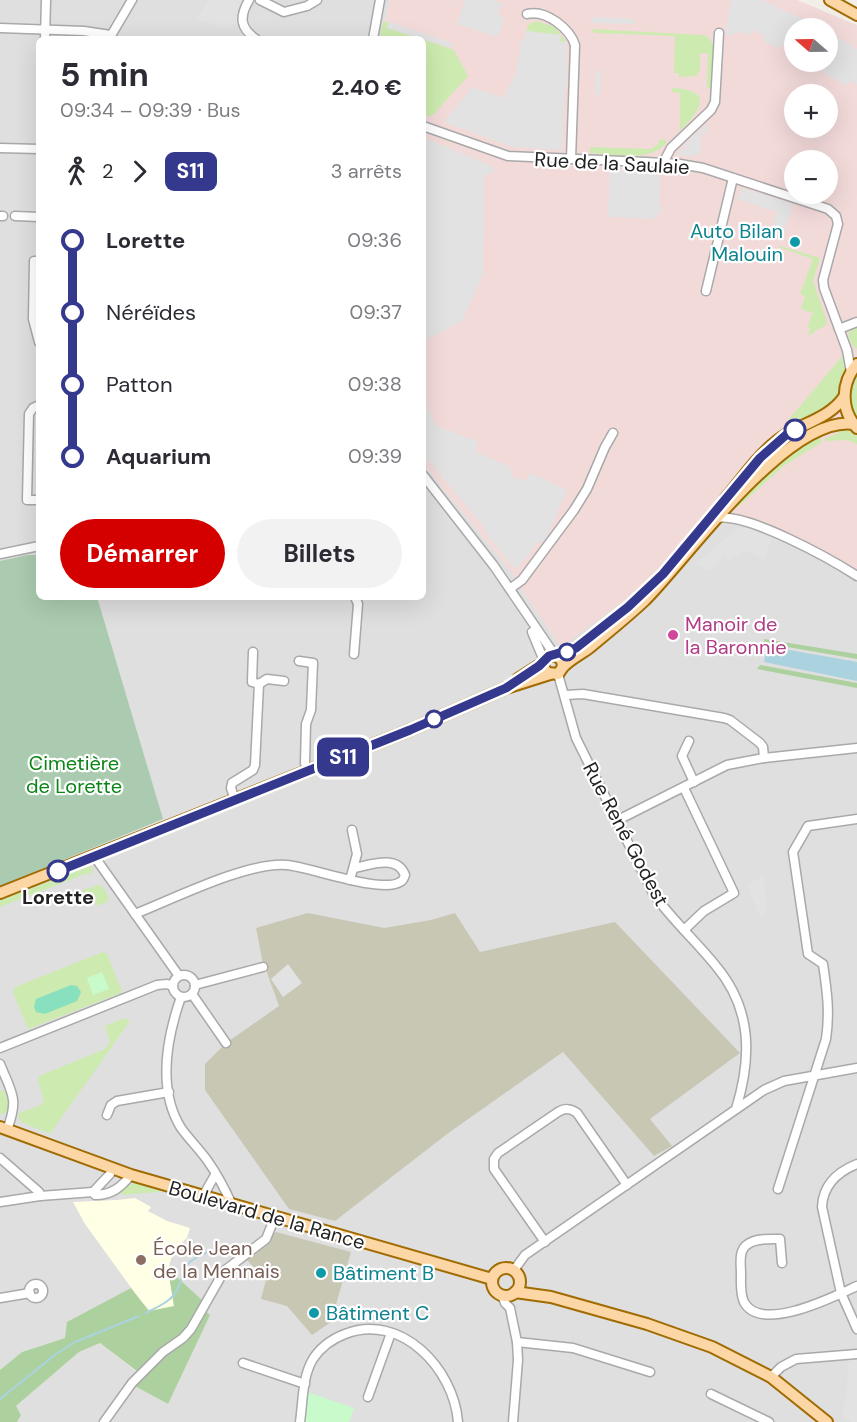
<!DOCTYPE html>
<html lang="fr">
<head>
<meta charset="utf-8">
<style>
	body { margin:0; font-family:"DM Sans",sans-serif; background:#f2f2f3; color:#2b2b33; height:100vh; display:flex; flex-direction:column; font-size:22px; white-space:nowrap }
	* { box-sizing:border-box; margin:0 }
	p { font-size:20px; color:#7c7c81 }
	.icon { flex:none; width:33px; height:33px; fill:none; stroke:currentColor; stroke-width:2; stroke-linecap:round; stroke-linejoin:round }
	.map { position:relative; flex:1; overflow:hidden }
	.side { position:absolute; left:36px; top:36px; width:390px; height:564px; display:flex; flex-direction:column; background:#fff; border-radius:9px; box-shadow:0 6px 24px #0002 }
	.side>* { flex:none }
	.badge { padding:0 12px; border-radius:9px; font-size:21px; line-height:39px }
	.needle { width:39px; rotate:290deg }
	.fabs { position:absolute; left:784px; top:18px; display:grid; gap:12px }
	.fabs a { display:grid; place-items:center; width:54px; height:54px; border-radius:50%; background:#fff; box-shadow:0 6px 24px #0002; font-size:30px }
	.map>.badge { position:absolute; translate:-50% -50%; box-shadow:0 0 0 3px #fff }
	.legs { display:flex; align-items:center; gap:9px; height:66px; padding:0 24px; font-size:20px }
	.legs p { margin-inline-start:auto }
	.summary { display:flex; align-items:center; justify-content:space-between; height:102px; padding:0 24px }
	h1 { font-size:33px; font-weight:700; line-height:45px }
	.primary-button { display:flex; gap:12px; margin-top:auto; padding:12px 24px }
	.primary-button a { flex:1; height:69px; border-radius:36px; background:#d40000; color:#fff; font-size:24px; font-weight:700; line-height:69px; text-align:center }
	.primary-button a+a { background:#f2f2f3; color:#2b2b33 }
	ul { padding:0 24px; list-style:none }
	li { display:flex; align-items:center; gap:21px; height:72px; font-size:22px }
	li i { display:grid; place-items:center; width:9px; height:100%; margin:0 8px; background:currentColor }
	li i::after { content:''; width:15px; height:15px; margin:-8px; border:4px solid; border-radius:50%; background:#fff }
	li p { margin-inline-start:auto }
	li:first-child i { background:linear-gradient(#0000 50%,currentColor 0) }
	li:last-child i { background:linear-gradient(currentColor 50%,#0000 0) }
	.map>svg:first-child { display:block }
</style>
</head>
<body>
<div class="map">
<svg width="857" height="1422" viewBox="0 0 857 1422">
	<rect width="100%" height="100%" fill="#f2efe9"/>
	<path fill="#e0dfdf" d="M0,0H390L380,39H39V597H423V464L514,575L522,590L561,647L696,526L719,498L736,514L811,546L857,571V1422H17L21,1415L15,1407L79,1352L100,1343L142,1376L134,1385L168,1404L199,1305L202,1301L171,1284L175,1305L152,1312L131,1288L65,1338L22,1352L0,1370Z"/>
	<path fill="#f2dad9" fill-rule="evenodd" d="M390,0H797L857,25V571L811,546L736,514L719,498L641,588L561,647L522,590L514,575L423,464V39H380ZM795,28H828V62H795ZM795,94H828V128H795ZM795,160H828V194H795Z"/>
	<path fill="#ffffe5" d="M135,1198L151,1207L148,1211L167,1221L190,1228L187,1238L174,1250L168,1269L174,1306L152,1312L140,1300L85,1224L73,1202L117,1200Z"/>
	<g fill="#c7c7b4">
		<path d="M308,913L384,928L431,920L455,913L480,952L615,922L740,1053L650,1119L672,1146L654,1156L563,1052L447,1134L335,1221L289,1209L205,1090V1064L226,1043L279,1006L262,959L256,928Z"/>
		<path d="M276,1232L351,1252L331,1322L312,1335L287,1306L261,1299L266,1280L246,1259Z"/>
	</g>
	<g fill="#cdebb0">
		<path d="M536,21L555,27L566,42H560V35L526,31L529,24Z"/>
		<path d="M383,22H389L387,28L422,39H380Z"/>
		<path d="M591,29L702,35L708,37L715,47L712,88H707L708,53H700V69L696,76L679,77V73H674L675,36L595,33Z"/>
		<path d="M423,39L454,50L468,76L433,115L423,117Z"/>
		<path d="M672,88C715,90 701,110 680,131V93L672,92Z"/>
		<path d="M659,140H666V143C649,163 614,154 590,153V147L652,149L659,143Z"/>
		<path d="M780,246L820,258L813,281L827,322L825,326L816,330L811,335H808L810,328L807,327L813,313L801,309L805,297L800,294L813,259L778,247Z"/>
		<path d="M857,324V349C846,341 846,331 857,324Z"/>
		<path d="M844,354C847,368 841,385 837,399L817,414L797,420L795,417L790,420L791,423L787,425L785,424Z"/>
		<path d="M857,373V420C849,404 847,389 857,373Z"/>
		<path d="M838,428L850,430L857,436V444L847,440L825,441L824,439L839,433Z"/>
		<path d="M820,437L822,442L785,465L737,508C737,489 802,445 820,437Z"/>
		<path d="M90,866L93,868L91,875L88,873L0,907V900Z"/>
		<path d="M99,885L104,888L109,898L107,902L97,906L92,893L82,897L81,893L83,890Z"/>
		<path d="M103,952L107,954L122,991L121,993L28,1029L13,993L15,987Z"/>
		<path d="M124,1018L130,1021L50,1134L21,1122L18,1117L19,1113L41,1105L44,1101L38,1081L39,1076L105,1049L110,1042L105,1026Z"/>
		<path d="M0,1090L4,1091L9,1103L8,1110L4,1114L0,1113Z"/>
		<path d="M136,1183L160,1190L158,1192L122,1195L121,1191L127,1186Z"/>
	</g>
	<g fill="#add19e">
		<path d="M764,639L857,654V659L764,643Z"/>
		<path d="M760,665L857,683V688L757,669Z"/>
		<path d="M168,1269L202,1300L199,1305L210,1315L168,1404L133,1385L142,1375L100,1343L79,1352L16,1406L21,1415L17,1422H0V1370L22,1352L65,1338L67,1322L131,1288L149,1311L174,1306Z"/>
	</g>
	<path fill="#aacbaf" d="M27,555H39V597H97L163,819L0,886V561Z"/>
	<g fill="#c8facc">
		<path d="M102,972L109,989L93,995L87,978Z"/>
		<path d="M304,1391L354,1408L349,1422H300Z"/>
	</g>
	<path fill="#88e0be" d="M71,985L77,986L81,992L77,1001L45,1014L36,1012L34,1007L36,999Z"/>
	<g fill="#e2e2e2">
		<path d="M208,0H245L238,18V24L224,28L197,19Z"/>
		<path d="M465,0H492L502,4L498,15L504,18L498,37L457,24Z"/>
		<path d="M728,0H762L821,28H795V50L784,43L780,49L763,41L765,36L752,30L750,35L740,32L728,36L725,32L731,1Z"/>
		<path d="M592,17L634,19V24L592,23Z"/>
		<path d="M389,22L453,43L451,48L387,28Z"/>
		<path d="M526,31L561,35L560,41L566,42L567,79L565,88L562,150L513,147L446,123L448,117L472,87L503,98L516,73L521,42L525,37Z"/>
		<path d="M828,32L857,49V85L849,81L846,86L823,72L826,67L817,62H828Z"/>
		<path d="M596,71H601L600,95H595Z"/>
		<path d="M708,123V130L701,136L700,154L691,156H679V150H685V143Z"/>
		<path d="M423,137L494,167L492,173L484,176L483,274L462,321L423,342Z"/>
		<path d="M610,169L650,171L660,178L659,204L661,205V215H655L654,219L608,217Z"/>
		<path d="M742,188L793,204L783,236L771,232L777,212L737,199Z"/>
		<path d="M423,402L427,405L435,425L478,442L475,452L509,466L514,478L527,480L530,473L567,490L544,543L538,541L526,558L515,569L485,532L484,527L427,459L423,447Z"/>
		<path d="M738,528H747L772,538L764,559L746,551L728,560L724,556L710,571L695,564Z"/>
		<path d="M764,876L767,913L760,916L747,885Z"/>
		<path d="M288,964L302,983L283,997L271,979Z"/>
		<path d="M848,1360H857V1422H851L842,1415L847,1393Z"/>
	</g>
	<path fill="#aad3df" d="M767,646L857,662V681L764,662Z"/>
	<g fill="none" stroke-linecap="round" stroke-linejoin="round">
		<g stroke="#aad3df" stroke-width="2">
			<path d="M146,1313C157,1307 172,1301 177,1290C181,1282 183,1271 188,1264C194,1256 217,1249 226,1244"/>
			<path d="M0,1399L56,1354L75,1342L139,1316"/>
		</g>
		<g stroke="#a9a9a9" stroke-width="11">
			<g id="minor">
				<path d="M249,0C239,17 240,28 256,39"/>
				<path d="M260,0L284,12L307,6L317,0"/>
				<path d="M527,14C546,9 570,29 575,45L571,159"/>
				<path d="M0,28L84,31L110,35"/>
				<path d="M45,39L46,0"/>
				<path d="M109,39L132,0"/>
				<path d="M373,39L380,0"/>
				<path d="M423,126L508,156L646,162L680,164L703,168L828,209L836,216L838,224L823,280L824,288L847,350L851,372"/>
				<path d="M0,148L39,149"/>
				<path d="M663,163L671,148L711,110L715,102L719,33"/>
				<path d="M0,216H3"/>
				<path d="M15,216L39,217"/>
				<path d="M39,261H34L33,319L39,342"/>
				<path d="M706,291L733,178"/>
				<path d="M839,329L857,322"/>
				<path d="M39,405L33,408L29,414L27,500H39"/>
				<path d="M423,475L494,566L554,654"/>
				<path d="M717,518C748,513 829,558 857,576"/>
				<path d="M0,554L39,546"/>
				<path d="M511,588L522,580L574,510L587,489L605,447L613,433"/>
				<path d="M532,632L544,661"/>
				<path d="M354,654L358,604L355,597"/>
				<path d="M299,661L313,663L311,710L306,724L305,763L308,771"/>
				<path d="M558,674L576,738L653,893C671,919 696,941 716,966C752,1009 752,1057 736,1109"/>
				<path d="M259,684L267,679L284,681"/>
				<path d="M565,695L583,694L724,718L730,720L760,743L763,747L764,758"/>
				<path d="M689,741L682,756L694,782"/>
				<path d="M684,788L734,893L704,911L684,930"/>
				<path d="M235,800L231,788L232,783L253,770L255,765L259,684L252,682L253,652"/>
				<path d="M616,821L727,765L764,758L857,748"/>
				<path d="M94,856L179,976"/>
				<path d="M350,880L357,854L352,830"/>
				<path d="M135,914C173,899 249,861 287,865C310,867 382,894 400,882C403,881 404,878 405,875C397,854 370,865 354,868"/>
				<circle cx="184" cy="986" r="11"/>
				<path d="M195,985L263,967"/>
				<path d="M192,994L226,1043"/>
				<path d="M181,997C167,1037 157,1089 181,1128C189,1139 199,1149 207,1160C217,1174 225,1189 232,1205"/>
				<path d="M0,1048L157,985L167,984L172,986"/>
				<path d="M0,1064C12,1094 19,1098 7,1130"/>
				<path d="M107,1115L111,1105L117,1101L169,1092"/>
				<path d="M0,1158L39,1192L40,1196"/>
				<path d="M857,1164C837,1172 823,1185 822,1207L841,1293L857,1329"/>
				<path d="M778,1189L826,1039C830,1012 827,991 823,964L808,954L793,852L808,826L857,819"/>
				<path d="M93,1192L110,1174L112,1168"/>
				<path d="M203,1196L215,1175"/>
				<path d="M0,1202L40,1196L93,1192L95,1195C112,1195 121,1187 131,1175"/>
				<path d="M545,1242L494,1169V1159L498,1153L558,1112C565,1108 570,1108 577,1113L627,1185"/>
				<path d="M782,1263L780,1239C770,1239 756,1238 748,1244C738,1250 741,1264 741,1274C741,1282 740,1294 744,1302C761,1334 835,1296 857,1286"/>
				<path d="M514,1270L525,1255L764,1090L784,1081L857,1068"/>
				<circle cx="36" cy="1291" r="7"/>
				<path d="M502,1295L505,1303L510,1308L517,1342L518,1360L513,1422"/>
				<path d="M0,1298L30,1293"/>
				<path d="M517,1342L573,1348L650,1372"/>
				<path d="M243,1363L305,1384"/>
				<path d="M771,1377L781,1367L796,1359L857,1354"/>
				<path d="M711,1394L769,1422"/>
				<path d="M368,1397L391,1333"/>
				<path d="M104,1422L132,1383L163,1352L183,1338L191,1329L224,1271L266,1239L275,1217"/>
				<path d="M300,1422C303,1402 302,1377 313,1359C320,1348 332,1339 345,1334C401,1312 454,1369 458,1422"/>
			</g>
		</g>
		<g stroke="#a06b00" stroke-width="14">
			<g id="major">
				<path d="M830,0L857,15"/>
				<path d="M857,428C840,409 841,383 857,364"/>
				<path d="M726,498C744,477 762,449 787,434C807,422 830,417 844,397"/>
				<path d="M557,655L576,648L597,632"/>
				<path d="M563,667L562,660L555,655L547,657C542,662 542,668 548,673L558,674C560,672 561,669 563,667C570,659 581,654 589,648C608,632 627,617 645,600C688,557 788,414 854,424"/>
				<path d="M518,679L543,663"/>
				<path d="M0,893L410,730L506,688L550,674"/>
				<path d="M0,1127L131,1175L492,1279"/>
				<circle cx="506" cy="1282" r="14"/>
				<path d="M515,1292L551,1297L647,1324L712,1347L771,1377L827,1422"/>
			</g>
		</g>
		<use href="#minor" stroke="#fff" stroke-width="8"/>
		<use href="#major" stroke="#fcd6a4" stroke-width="10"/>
	</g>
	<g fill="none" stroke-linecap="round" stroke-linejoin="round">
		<g stroke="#fff" stroke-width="14">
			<path id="line-1" d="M58,871L410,730L506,688L539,666L549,656L576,648L628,607L663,574L760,458L786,435L795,430"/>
		</g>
		<use href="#line-1" stroke="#34398e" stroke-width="9"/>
	</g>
	<g fill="#0f9aa8" stroke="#fff" stroke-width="2">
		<circle cx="795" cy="242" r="6"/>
		<circle cx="321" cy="1273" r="6"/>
		<circle cx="314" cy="1313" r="6"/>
	</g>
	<g fill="#fff" stroke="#34398e" stroke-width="3">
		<circle cx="795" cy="430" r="10"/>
		<circle cx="567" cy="652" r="8"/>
		<circle cx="434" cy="719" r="8"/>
		<circle cx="58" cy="871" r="10"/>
	</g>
	<circle fill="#d1479c" stroke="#fff" stroke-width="2" cx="673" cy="635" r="6"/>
	<circle fill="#8d6e63" stroke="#fff" stroke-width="2" cx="141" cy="1260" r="6"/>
	<g text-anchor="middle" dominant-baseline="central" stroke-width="4.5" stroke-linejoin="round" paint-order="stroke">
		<g font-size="20" fill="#222" stroke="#fff">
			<text transform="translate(612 163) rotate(3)">Rue de la Saulaie</text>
			<text transform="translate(626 834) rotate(62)">Rue René Godest</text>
			<text transform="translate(267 1215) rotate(16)">Boulevard de la Rance</text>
		</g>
		<g font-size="20" fill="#0d838f" stroke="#fff" text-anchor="start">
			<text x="783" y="231" text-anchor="end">Auto Bilan<tspan x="783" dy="23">Malouin</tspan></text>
			<text x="333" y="1273">Bâtiment B</text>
			<text x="326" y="1313">Bâtiment C</text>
		</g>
		<g font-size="20" fill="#b23c85" stroke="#fff" text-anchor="start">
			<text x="685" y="624">Manoir de<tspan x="685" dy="23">la Baronnie</tspan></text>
		</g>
		<g font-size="20" fill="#0c8416" stroke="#fff">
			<text x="74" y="763">Cimetière<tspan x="74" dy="23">de Lorette</tspan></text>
		</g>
		<g font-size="20" font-weight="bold" fill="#222" stroke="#fff">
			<text x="58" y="897">Lorette</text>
		</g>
		<g font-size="20" fill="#785e54" stroke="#fff" text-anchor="start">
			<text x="153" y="1248">École Jean<tspan x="153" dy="23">de la Mennais</tspan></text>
		</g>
	</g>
</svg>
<div class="fabs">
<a><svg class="needle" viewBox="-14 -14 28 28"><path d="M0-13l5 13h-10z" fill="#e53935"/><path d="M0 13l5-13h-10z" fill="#7c7c81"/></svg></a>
<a>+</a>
<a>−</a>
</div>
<b class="badge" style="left:343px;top:757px;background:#34398e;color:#fff">S11</b>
<section class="side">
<div class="summary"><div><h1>5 min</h1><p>09:34 – 09:39 · Bus</p></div><b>2.40 €</b></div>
<div class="legs"><svg class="icon" aria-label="walk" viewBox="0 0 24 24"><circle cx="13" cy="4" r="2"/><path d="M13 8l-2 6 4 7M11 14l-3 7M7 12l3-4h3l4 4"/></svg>2<svg class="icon" aria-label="forward" viewBox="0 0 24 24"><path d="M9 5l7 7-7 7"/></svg><b class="badge" style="background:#34398e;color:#fff">S11</b><p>3 arrêts</p></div>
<ul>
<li><i style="color:#34398e"></i><b>Lorette</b><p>09:36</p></li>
<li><i style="color:#34398e"></i><span>Néréïdes</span><p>09:37</p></li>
<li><i style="color:#34398e"></i><span>Patton</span><p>09:38</p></li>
<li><i style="color:#34398e"></i><b>Aquarium</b><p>09:39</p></li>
</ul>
<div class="primary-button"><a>Démarrer</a><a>Billets</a></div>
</section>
</div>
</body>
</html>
